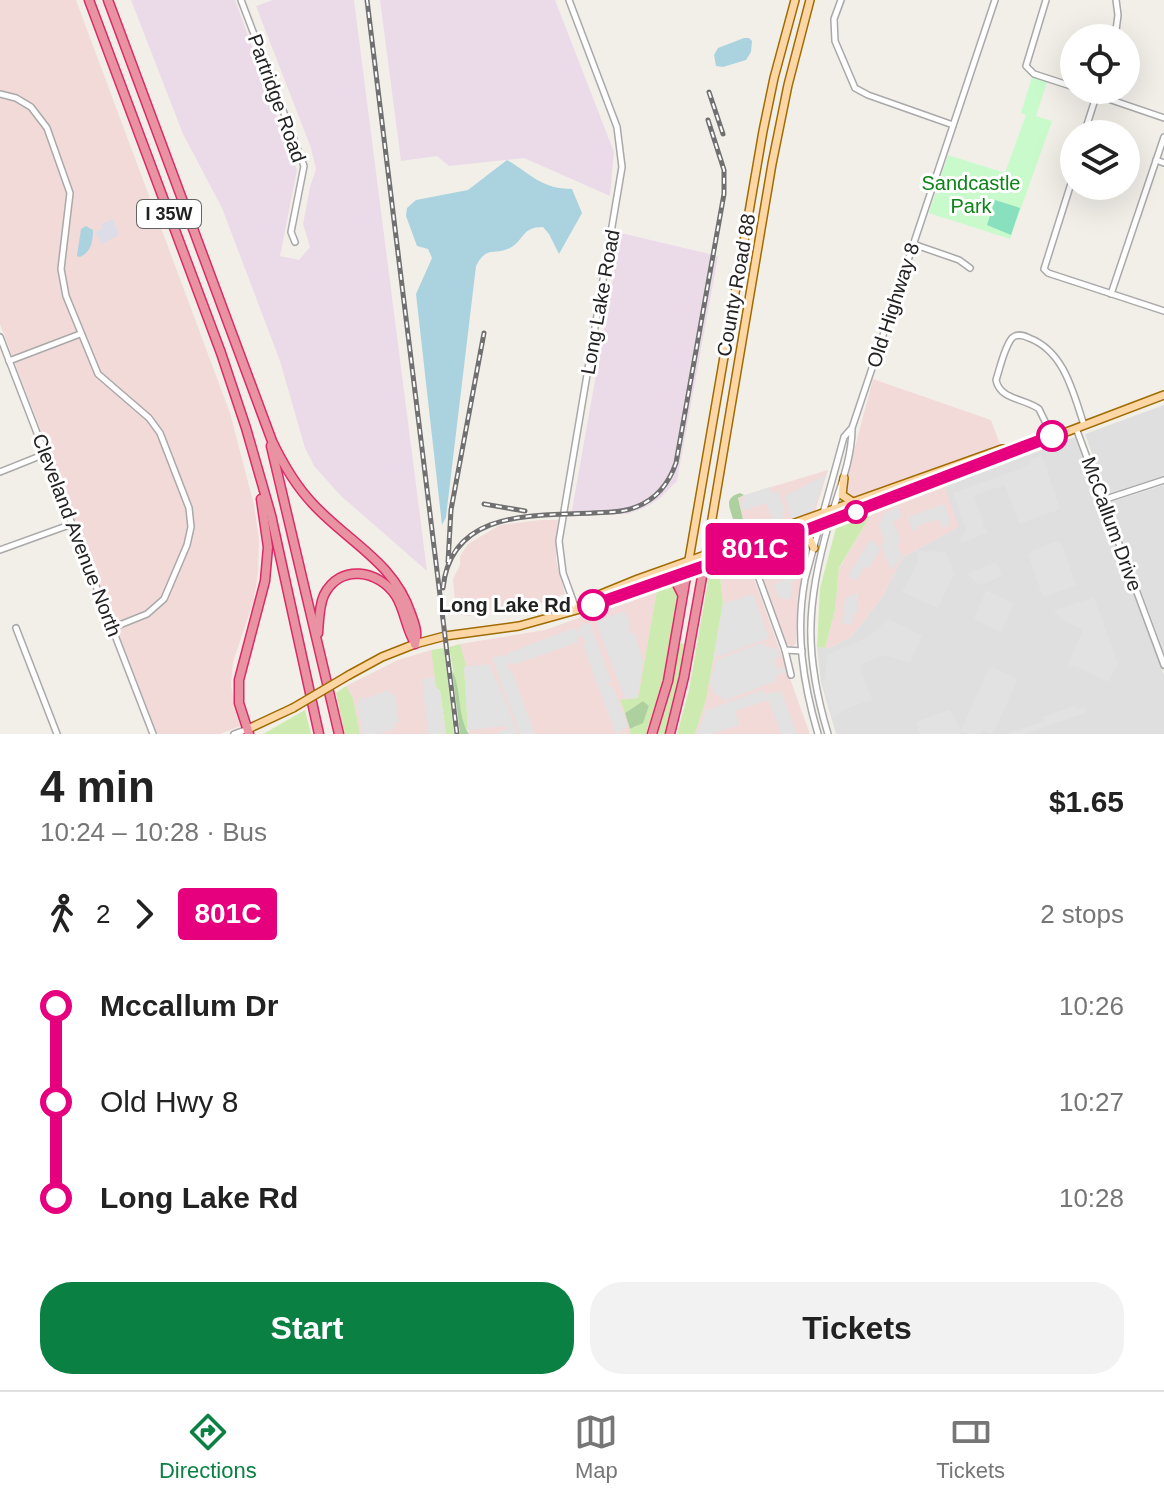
<!DOCTYPE html>
<html lang="en">
<head>
<meta charset="utf-8">
<style>
	body { margin:0; font-family:Arial,sans-serif; background:#f2f2f2; color:#222; height:100vh; display:flex; flex-direction:column; font-size:30px; white-space:nowrap }
	* { box-sizing:border-box; margin:0 }
	p { font-size:26px; color:#767676 }
	.icon { flex:none; width:44px; height:44px; fill:none; stroke:currentColor; stroke-width:2; stroke-linecap:round; stroke-linejoin:round }
	.map { position:relative; height:734px; overflow:hidden }
	.panel { display:flex; flex-direction:column; background:#fff; flex:1 }
	.panel>* { flex:none }
	.badge { padding:0 16px; border-radius:6px; font-size:28px; line-height:52px }
	.fabs { position:absolute; left:1060px; top:24px; display:grid; gap:16px }
	.fabs a { display:grid; place-items:center; width:80px; height:80px; border-radius:50%; background:#fff; box-shadow:0 8px 32px #0002; font-size:40px }
	.map>.badge { position:absolute; translate:-50% -50%; box-shadow:0 0 0 4px #fff }
	.legs { display:flex; align-items:center; gap:12px; height:88px; padding:0 40px; font-size:26px }
	.legs p { margin-inline-start:auto }
	.headline { display:flex; align-items:center; justify-content:space-between; height:136px; padding:0 40px }
	h1 { font-size:44px; font-weight:700; line-height:60px }
	.action { display:flex; gap:16px; margin-top:auto; padding:16px 40px }
	.action a { flex:1; height:92px; border-radius:32px; background:#0b8043; color:#fff; font-size:32px; font-weight:700; line-height:92px; text-align:center }
	.action a+a { background:#f2f2f2; color:#222 }
	ul { padding:0 40px; list-style:none }
	li { display:flex; align-items:center; gap:28px; height:96px; font-size:30px }
	li i { display:grid; place-items:center; width:12px; height:100%; margin:0 10px; background:currentColor }
	li i::after { content:''; width:20px; height:20px; margin:-10px; border:6px solid; border-radius:50%; background:#fff }
	li p { margin-inline-start:auto }
	li:first-child i { background:linear-gradient(#0000 50%,currentColor 0) }
	li:last-child i { background:linear-gradient(currentColor 50%,#0000 0) }
	.menu { display:flex; justify-content:space-around; align-items:center; height:112px; border-top:2px solid #e0e0e0; background:#fff; font-size:22px; color:#767676 }
	.menu a { display:grid; justify-items:center; gap:4px }
	.menu .active { color:#0b8043 }
	.map>svg:first-child { display:block }
</style>
</head>
<body>
<div class="map">
<svg width="1164" height="734" viewBox="0 0 1164 734">
	<rect width="100%" height="100%" fill="#f2efe9"/>
	<g fill="#e0dfdf">
		<path d="M1164,405V477L1107,495L1085,434Z"/>
		<path d="M1075,437L1164,675V734H836L821,682L817,647L830,648L852,636L882,597L903,557L958,527L944,485Z"/>
		<path d="M1164,485V653L1110,506L1111,502Z"/>
	</g>
	<g fill="#f2dad9">
		<path d="M0,0H76L230,413L254,505L259,539L258,572L254,599L233,662L231,686L240,726L220,734H157L0,324Z"/>
		<path d="M873,379L991,420L1001,447L855,498L848,496L844,489Z"/>
		<path d="M828,470L815,512L746,532L738,497Z"/>
		<path d="M944,485L959,527L903,557L882,597L852,636L830,648H825L835,610L839,569L870,516L881,508Z"/>
		<path d="M540,520H558L556,561L565,594L531,607L502,611L501,608L468,616L456,614L453,579L460,565V556L468,544L500,525Z"/>
		<path d="M799,537L806,540L809,547L798,597L796,644L791,647L787,644L755,555Z"/>
		<path d="M737,560L746,565L752,573L810,734H695L706,700L723,603L719,567Z"/>
		<path d="M657,590L638,699L621,701L630,727L629,734H469L460,644L545,630Z"/>
		<path d="M431,650L446,734H360L353,698L346,686L398,660Z"/>
	</g>
	<g fill="#ebdbe8">
		<path d="M131,0H235L297,170L280,256L299,260L310,247L303,224L310,187L316,169L311,148L256,6L273,0H354L427,571L340,495L314,466L305,448L280,361L222,208L183,134Z"/>
		<path d="M380,0H555L614,152L610,196L524,158L449,166L437,156L401,161Z"/>
		<path d="M621,233L718,256L677,481L659,499L644,508L627,514L571,516Z"/>
	</g>
	<g fill="#cdebb0">
		<path d="M870,516L839,568L835,610L825,648L817,647L820,588L836,528Z"/>
		<path d="M719,567L723,603L706,700L695,734H677L689,690L710,570Z"/>
		<path d="M674,584L679,592L662,685L646,734H629L630,729C642,726 645,718 649,706L643,701L625,713L620,700L638,698L657,590Z"/>
		<path d="M680,643L684,644C681,674 675,704 666,734H658L672,685Z"/>
		<path d="M460,644L466,666L464,667L468,730L463,725L449,647Z"/>
		<path d="M444,648L454,734H446L440,691L436,686L431,650Z"/>
		<path d="M346,686L353,698L360,734H345L336,693Z"/>
		<path d="M305,710L311,734H263Z"/>
	</g>
	<g fill="#add19e">
		<path d="M740,493L744,495L738,498L746,532L729,535L721,522L722,519L728,522L733,519C730,508 723,498 740,493Z"/>
		<path d="M452,670C462,690 457,716 469,734H460Z"/>
		<path d="M643,701L649,706L643,723L630,729L625,713Z"/>
	</g>
	<path fill="#c8facc" d="M1032,77L1047,82L1036,116L1052,121L1010,239L929,213L948,155L1005,173L1026,115L1021,113Z"/>
	<path fill="#88e0be" d="M995,200L1020,208L1011,235L987,225Z"/>
	<g fill="#e2e2e2">
		<path d="M1042,456L1060,509L1019,524L1005,485L974,495L987,533L962,543L960,539L966,530L953,493L1028,466L1032,459Z"/>
		<path d="M826,475L813,511L791,519L785,496Z"/>
		<path d="M769,487L771,492L779,493L785,511L781,513L785,515L781,519L773,520L766,503L743,511L741,503L744,501L743,496Z"/>
		<path d="M944,504L950,520L947,526L942,528L938,519L917,526L918,530L913,531L908,517Z"/>
		<path d="M898,507L902,517L893,521L901,542L897,545L902,557L891,570L881,544L884,542L879,524L885,513Z"/>
		<path d="M870,540L881,549L869,568L864,567L856,581L848,576Z"/>
		<path d="M795,542L797,545L805,546L798,550L799,556L794,558L796,574L795,581L792,582L790,600L778,597L774,584L785,579L783,564L767,569L762,556Z"/>
		<path d="M1055,542L1062,544L1076,586L1043,597L1028,555L1031,554V551Z"/>
		<path d="M918,551L946,552L954,574L938,608L902,592L917,564Z"/>
		<path d="M996,562L1002,576L980,585L966,574Z"/>
		<path d="M986,590L1014,604L1001,632L974,619Z"/>
		<path d="M858,592L857,613H853L852,625L842,623L845,599Z"/>
		<path d="M753,594L769,638L714,658L723,604Z"/>
		<path d="M1094,597L1118,664L1108,682L1075,666L1069,667V661L1083,630L1062,620L1054,611Z"/>
		<path d="M621,612H625L630,624L629,632L635,634L643,661L637,698L625,699L596,622Z"/>
		<path d="M888,619L922,635L910,663L884,655L862,664L860,669L872,699L844,710L833,718L823,683L828,655L871,635Z"/>
		<path d="M590,623L611,681L608,683L609,687H613L628,726L616,734L598,686L601,684H597L583,644L586,642L581,636L577,638L578,642L513,665L512,662L507,664V671L511,670L526,710L523,713L527,712L535,734H520L492,658L502,655L508,657V653L574,628L577,632L580,626Z"/>
		<path d="M761,643L773,649L777,648L780,656L774,660L777,669L784,668L786,672L775,676L776,681L725,700L714,693L710,682L716,660Z"/>
		<path d="M489,664L506,702L517,734H500L499,731L508,729L506,726L468,730L464,667Z"/>
		<path d="M990,666L1018,679L993,734L983,731L982,734H968L961,731V734H920L916,722L950,710L961,730Z"/>
		<path d="M434,677L436,688L440,691L446,734H428L422,679Z"/>
		<path d="M388,690L391,695L395,694L399,722L394,723L395,728L379,734H363L357,703L360,702V698L365,697L367,702V698Z"/>
		<path d="M763,690L765,694L781,691L797,734H781L769,701L772,699L735,711L739,725L712,734H697L705,715L704,711Z"/>
		<path d="M1075,706L1077,709L1085,706L1087,712L1025,734H1006L1044,721L1043,717Z"/>
	</g>
	<path fill="#dddde8" d="M113,219L119,235L102,244L95,232L102,229L101,224Z"/>
	<g fill="#aad3df">
		<path d="M744,38H749L752,41L751,52L746,60L723,67L716,66L714,55L718,48Z"/>
		<path d="M507,160C531,174 541,189 572,189L582,213L559,254L549,234L543,227C521,227 525,240 510,248C493,256 487,245 476,266L446,517L442,525L416,294L432,258L428,249L417,246L406,216L407,208L416,200L468,190Z"/>
		<path d="M86,226L93,230C93,242 91,252 80,257L77,256L81,229Z"/>
	</g>
	<g fill="none" stroke-linecap="round" stroke-linejoin="round">
		<g stroke="#a9a9a9" stroke-width="8">
			<g id="minor">
				<path d="M241,0L304,166L291,232L295,242"/>
				<path d="M569,0L617,127L622,167L559,541L563,573L576,609"/>
				<path d="M841,0L834,19L835,41L855,88L868,95L953,125"/>
				<path d="M1046,0L1026,66L1034,74L1074,87"/>
				<path d="M1115,38L1118,15L1116,0"/>
				<path d="M1082,90L1164,118"/>
				<path d="M0,94L16,98L31,107L47,128L70,193L61,269L66,296L98,374L149,418L160,433L189,508L191,527L187,545L164,599L147,614L112,628"/>
				<path d="M1084,134L1098,90"/>
				<path d="M1156,160L1164,163"/>
				<path d="M1074,174L1044,269L1048,273L1164,311"/>
				<path d="M913,244L959,260L970,268"/>
				<path d="M1111,294L1164,137"/>
				<path d="M0,337L153,734"/>
				<path d="M9,361L80,334"/>
				<path d="M1076,428L1164,665"/>
				<path d="M1052,436L1039,409C1024,398 1000,400 996,380C1000,368 1004,348 1012,338C1017,333 1023,335 1029,338C1064,351 1073,392 1084,425"/>
				<path d="M0,472L45,454"/>
				<path d="M1103,500L1164,480"/>
				<path d="M0,550L72,524"/>
				<path d="M749,551L785,650L802,651"/>
				<path d="M734,556L743,558L754,570"/>
				<path d="M16,628L57,734"/>
				<path d="M785,650L791,675"/>
				<path d="M234,734L248,729"/>
				<path d="M818,734C803,683 795,632 805,579L844,437L851,429"/>
				<path d="M828,734C804,654 806,603 829,523C838,492 852,461 852,428L995,0"/>
			</g>
		</g>
		<g stroke="#a06b00" stroke-width="10">
			<g id="major">
				<path d="M844,478L842,495L854,503"/>
				<path d="M712,524L720,540L733,541"/>
				<path d="M798,533L808,536L814,548"/>
				<path d="M704,566L772,164L788,85L810,0"/>
				<path d="M687,571L763,131L774,78L795,0"/>
				<path d="M578,607L589,599L638,579L1002,449L1012,451"/>
				<path d="M349,675L382,657L415,644L445,636L519,626L591,606L837,519L1164,395"/>
				<path d="M248,729L293,708"/>
			</g>
		</g>
		<g stroke="#dc2a67" stroke-width="11">
			<g id="highway">
				<path d="M89,0L221,353L246,428L271,515L319,734"/>
				<path d="M108,0L272,441C283,464 295,485 313,504C348,542 394,562 411,614C415,625 418,632 415,644"/>
				<path d="M271,446L339,734"/>
				<path d="M668,578L675,580L682,594"/>
				<path d="M318,633C319,621 319,606 324,595C340,563 379,570 396,596C405,611 406,629 415,643"/>
				<path d="M249,734L239,703V680L265,581L268,547L261,499"/>
				<path d="M652,734L668,681L687,571"/>
				<path d="M670,734L684,677L704,566"/>
			</g>
		</g>
		<use href="#minor" stroke="#fff" stroke-width="5"/>
		<use href="#major" stroke="#fcd6a4" stroke-width="7"/>
		<use href="#highway" stroke="#e892a2" stroke-width="8"/>
		<g stroke="#707070" stroke-width="5">
			<g id="rail">
				<path d="M367,0L457,734"/>
				<path d="M709,92L723,134"/>
				<path d="M484,504L525,511"/>
				<path d="M448,562L451,510L484,333"/>
				<path d="M443,588C451,509 534,516 593,513C607,512 622,513 636,507C657,499 669,483 676,463L724,194V170L708,120"/>
			</g>
		</g>
		<use href="#rail" stroke="#fff" stroke-width="2" stroke-dasharray="6" stroke-linecap="butt"/>
		<g stroke="#a06b00" stroke-width="10" stroke-linecap="butt">
			<path id="major-bridge" d="M293,708L349,675"/>
		</g>
		<use href="#major-bridge" stroke="#fcd6a4" stroke-width="7"/>
	</g>
	<g fill="none" stroke-linecap="round" stroke-linejoin="round">
		<g stroke="#fff" stroke-width="18">
			<path id="line-1" d="M593,605L796,534L1052,436"/>
		</g>
		<use href="#line-1" stroke="#e6007e" stroke-width="12"/>
	</g>
	<g fill="#fff" stroke="#e6007e" stroke-width="4">
		<circle cx="1052" cy="436" r="14"/>
		<circle cx="856" cy="512" r="10"/>
		<circle cx="593" cy="605" r="14"/>
	</g>
	<g text-anchor="middle" dominant-baseline="central" stroke-width="6" stroke-linejoin="round" paint-order="stroke">
		<rect fill="#fff" stroke="#646464" stroke-width="2" x="137" y="200" width="64" height="28" rx="6"/>
		<g font-size="18" font-weight="bold" fill="#222">
			<text x="169" y="214">I 35W</text>
		</g>
		<g font-size="20" fill="#222" stroke="#fff">
			<text transform="translate(277 98) rotate(70)">Partridge Road</text>
			<text transform="translate(736 285) rotate(-80)">County Road 88</text>
			<text transform="translate(600 302) rotate(-80)">Long Lake Road</text>
			<text transform="translate(893 305) rotate(-72)">Old Highway 8</text>
			<text transform="translate(1112 524) rotate(70)">McCallum Drive</text>
			<text transform="translate(77 535) rotate(69)">Cleveland Avenue North</text>
		</g>
		<g font-size="20" fill="#0c8416" stroke="#fff">
			<text x="971" y="183">Sandcastle<tspan x="971" dy="23">Park</tspan></text>
		</g>
		<g font-size="20" font-weight="bold" fill="#222" stroke="#fff" text-anchor="end">
			<text x="571" y="605">Long Lake Rd</text>
		</g>
	</g>
</svg>
<div class="fabs">
<a><svg class="icon" aria-label="locate" viewBox="0 0 24 24"><circle cx="12" cy="12" r="6"/><path d="M12 2v4M12 18v4M2 12h4M18 12h4"/></svg></a>
<a><svg class="icon" aria-label="layers" viewBox="0 0 24 24"><path d="M12 4l9 5-9 5-9-5zM3 14l9 5 9-5"/></svg></a>
</div>
<b class="badge" style="left:755px;top:549px;background:#e6007e;color:#fff">801C</b>
</div>
<section class="panel">
<div class="headline"><div><h1>4 min</h1><p>10:24 – 10:28 · Bus</p></div><b>$1.65</b></div>
<div class="legs"><svg class="icon" aria-label="walk" viewBox="0 0 24 24"><circle cx="13" cy="4" r="2"/><path d="M13 8l-2 6 4 7M11 14l-3 7M7 12l3-4h3l4 4"/></svg>2<svg class="icon" aria-label="forward" viewBox="0 0 24 24"><path d="M9 5l7 7-7 7"/></svg><b class="badge" style="background:#e6007e;color:#fff">801C</b><p>2 stops</p></div>
<ul>
<li><i style="color:#e6007e"></i><b>Mccallum Dr</b><p>10:26</p></li>
<li><i style="color:#e6007e"></i><span>Old Hwy 8</span><p>10:27</p></li>
<li><i style="color:#e6007e"></i><b>Long Lake Rd</b><p>10:28</p></li>
</ul>
<div class="action"><a>Start</a><a>Tickets</a></div>
</section>
<nav class="menu">
<a class="active"><svg class="icon" aria-label="directions" viewBox="0 0 24 24"><path d="M12 3l9 9-9 9-9-9zM9 14v-3h6M13 9l2 2-2 2"/></svg>Directions</a>
<a><svg class="icon" aria-label="map" viewBox="0 0 24 24"><path d="M3 6l6-2 6 2 6-2v14l-6 2-6-2-6 2zM9 4v14M15 6v14"/></svg>Map</a>
<a><svg class="icon" aria-label="tickets" viewBox="0 0 24 24"><path d="M3 7h18v10H3zM15 7v10"/></svg>Tickets</a>
</nav>
</body>
</html>
